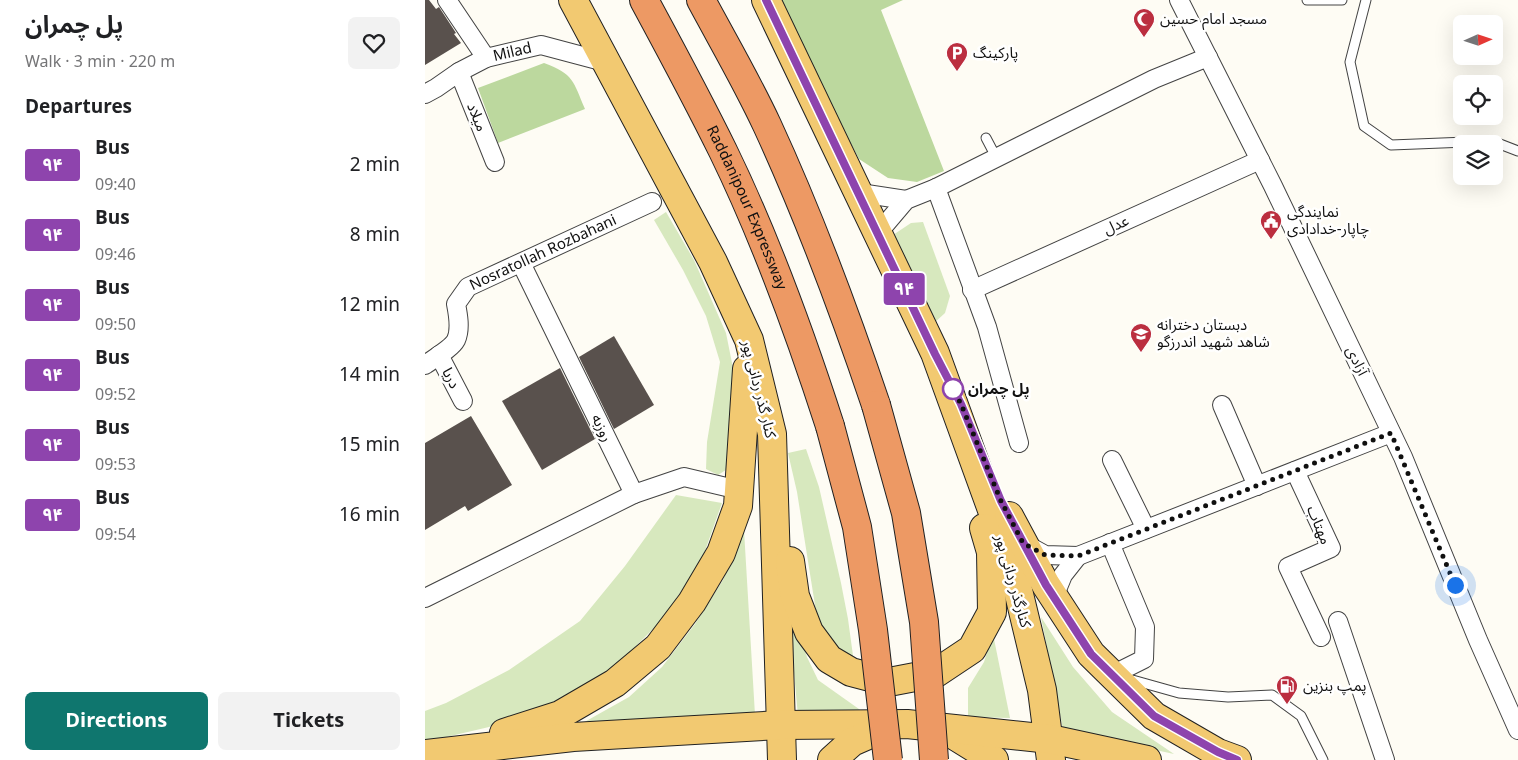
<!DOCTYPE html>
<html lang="en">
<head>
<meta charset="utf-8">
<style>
	body { margin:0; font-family:Georgia,"Noto Sans Arabic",serif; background:#f2f2f2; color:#202124; height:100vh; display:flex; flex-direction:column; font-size:19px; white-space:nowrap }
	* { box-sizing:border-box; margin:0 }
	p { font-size:16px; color:#757577 }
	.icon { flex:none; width:28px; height:28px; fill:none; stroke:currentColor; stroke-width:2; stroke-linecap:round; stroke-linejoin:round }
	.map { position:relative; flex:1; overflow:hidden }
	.sheet { display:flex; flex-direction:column; background:#fff; width:425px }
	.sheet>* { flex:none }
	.badge { padding:0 10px; border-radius:4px; font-size:18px; line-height:32px }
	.needle { width:32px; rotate:87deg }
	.tools { position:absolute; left:1028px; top:15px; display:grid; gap:10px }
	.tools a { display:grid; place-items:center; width:50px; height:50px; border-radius:8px; background:#fff; box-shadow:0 5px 20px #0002; font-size:25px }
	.you { position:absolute; width:25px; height:25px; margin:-12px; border:4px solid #fff; border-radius:50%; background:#1a73e8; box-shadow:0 0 0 8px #1a73e833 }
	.map>.badge { position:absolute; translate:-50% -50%; box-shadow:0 0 0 2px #fff }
	h2 { padding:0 25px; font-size:19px; line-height:45px }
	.round { display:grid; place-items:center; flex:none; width:52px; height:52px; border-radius:8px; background:#f2f2f2 }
	.overview { display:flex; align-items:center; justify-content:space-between; height:85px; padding:0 25px }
	h1 { font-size:24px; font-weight:700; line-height:38px }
	.button { display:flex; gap:10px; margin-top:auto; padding:10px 25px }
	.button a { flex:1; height:58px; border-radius:8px; background:#0f766e; color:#fff; font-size:20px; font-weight:700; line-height:58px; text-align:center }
	.button a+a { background:#f2f2f2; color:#202124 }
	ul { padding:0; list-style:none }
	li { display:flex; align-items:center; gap:15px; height:70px; padding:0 25px }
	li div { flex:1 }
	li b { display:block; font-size:19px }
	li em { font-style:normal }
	li .badge { min-width:55px; font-weight:700; text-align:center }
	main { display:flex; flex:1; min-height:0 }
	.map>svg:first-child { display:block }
</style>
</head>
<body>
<main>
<section class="sheet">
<div class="overview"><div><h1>پل چمران</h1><p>Walk · 3 min · 220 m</p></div><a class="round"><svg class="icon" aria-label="heart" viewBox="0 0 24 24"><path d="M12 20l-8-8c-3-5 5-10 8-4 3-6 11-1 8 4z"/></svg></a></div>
<h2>Departures</h2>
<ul>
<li><span class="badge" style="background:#8e44ad;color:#fff">۹۴</span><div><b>Bus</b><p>09:40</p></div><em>2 min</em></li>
<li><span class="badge" style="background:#8e44ad;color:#fff">۹۴</span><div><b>Bus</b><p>09:46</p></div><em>8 min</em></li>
<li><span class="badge" style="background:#8e44ad;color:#fff">۹۴</span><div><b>Bus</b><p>09:50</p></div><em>12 min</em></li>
<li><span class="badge" style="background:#8e44ad;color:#fff">۹۴</span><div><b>Bus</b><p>09:52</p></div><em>14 min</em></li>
<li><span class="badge" style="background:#8e44ad;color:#fff">۹۴</span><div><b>Bus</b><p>09:53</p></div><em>15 min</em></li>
<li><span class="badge" style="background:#8e44ad;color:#fff">۹۴</span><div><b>Bus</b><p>09:54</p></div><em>16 min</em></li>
</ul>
<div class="button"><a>Directions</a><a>Tickets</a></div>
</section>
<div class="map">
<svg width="1093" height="760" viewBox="0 0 1093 760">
	<rect width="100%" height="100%" fill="#fefcf4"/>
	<g fill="#d7e8be">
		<path d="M241,212L269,260L301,333L309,373L307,466L293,475L281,469L282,442L295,362L281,316L258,270L229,220Z"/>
		<path d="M498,222L525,296L520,313L508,324L465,237L486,223Z"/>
		<path d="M381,449L394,487L416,583L423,619L429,663L409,647L393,624L372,492L363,453Z"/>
		<path d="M251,495L297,503L276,562L236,621L183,674L129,704L64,727L0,742V711L21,703L84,670L155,621L200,566Z"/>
		<path d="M319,530L330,715L147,729L204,697L237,667L270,624L298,580Z"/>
		<path d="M362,597L382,657L393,680L441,714L373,716Z"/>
		<path d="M616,617L648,667L687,712L749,754L638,730Z"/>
		<path d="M568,634L585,718L543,717V688L559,662Z"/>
	</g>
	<g fill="#bcd89e">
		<path d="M352,0H478L456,10L519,171L492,182L463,178L434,159Z"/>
		<path d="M119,63C149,74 148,81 160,109L73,143L53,88Z"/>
	</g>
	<g fill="#59514d">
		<path d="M0,0H4L11,9L14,7L31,33L29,34L36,43L0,65Z"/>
		<path d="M189,336L229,405L189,429L154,357Z"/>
		<path d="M135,368L170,439L117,470L77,401Z"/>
		<path d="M46,416L87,485L43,511L40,506L0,530V443Z"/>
	</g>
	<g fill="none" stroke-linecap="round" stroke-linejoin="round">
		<g stroke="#434343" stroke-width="11">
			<g id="lane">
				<path d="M882,0H917"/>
				<path d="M941,0L925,62L939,126L966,145L1067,141L1093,151"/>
				<path d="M561,138L571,157"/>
				<path d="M704,679L754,693L803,697L847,695L876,716L898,760"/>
			</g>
		</g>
		<g stroke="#434343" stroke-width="20">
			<g id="street">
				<path d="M22,0L61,58"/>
				<path d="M754,0L848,186L978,457L1053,640L1093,730"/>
				<path d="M34,72L70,162"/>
				<path id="s1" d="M0,94L11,88L34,72L61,58L116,45L180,62"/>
				<path d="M511,188L562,327L594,443"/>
				<path d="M435,193L481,200"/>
				<path d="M453,233L481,200L511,188L729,79L783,57"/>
				<path d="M96,263L209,494L259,477L314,490"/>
				<path d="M547,290L835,160"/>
				<path d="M14,355L38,401"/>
				<path id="s2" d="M0,365C8,359 27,348 31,340C36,329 33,314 31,304L43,287L227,202"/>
				<path d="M797,405L832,486"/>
				<path d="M687,460L721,529"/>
				<path d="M870,471L906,548L863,567L896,637"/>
				<path d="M685,543L720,627L719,659L687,675"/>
				<path d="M600,544L620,555L653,556L966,433"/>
				<path d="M629,597L638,575L653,556"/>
				<path d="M0,598L209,494"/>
				<path d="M913,621L960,760"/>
			</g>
		</g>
		<g stroke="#212121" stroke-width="30">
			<g id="primary">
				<path d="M148,0L288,262L324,340L347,434L357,760"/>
				<path d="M341,0L510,353L587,565L617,690L626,760"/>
				<path d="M584,516L621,585L666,654L729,716L793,753L812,760"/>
				<path d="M365,561L370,596L384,632L404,659L426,672L464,682L511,673L547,649L567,612L566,552L559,528"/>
				<path d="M524,732L569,760"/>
				<path d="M79,733L135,715L190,683L233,647L267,602L296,553L313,506L322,369"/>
				<path d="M0,754L148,737L355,725L482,724L625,739L722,760"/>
				<path d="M407,760L427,742L459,728"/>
			</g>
		</g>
		<g stroke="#212121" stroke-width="30">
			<g id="highway">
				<path id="s3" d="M219,0C246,50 273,100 298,151C341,239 375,333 405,426"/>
				<path d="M276,0C298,41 322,82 342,125C384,216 419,310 451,405"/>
			</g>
		</g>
		<use href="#lane" stroke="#fff" stroke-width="9"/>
		<use href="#street" stroke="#fff" stroke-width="18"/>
		<use href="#primary" stroke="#f2c971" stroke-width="28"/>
		<use href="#highway" stroke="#ed9964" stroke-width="28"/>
		<g stroke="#212121" stroke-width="30" stroke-linecap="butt">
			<g id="highway-bridge">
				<path d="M451,405L481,513L499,622L509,760"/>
				<path d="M405,426L432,527L448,630L463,760"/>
			</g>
		</g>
		<use href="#highway-bridge" stroke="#ed9964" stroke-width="28"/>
	</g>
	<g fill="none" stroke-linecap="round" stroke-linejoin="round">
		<g stroke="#fff" stroke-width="11">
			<path id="line" d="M341,0L510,354L536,404L576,501L621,585L666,654L729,716L793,752L812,760"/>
		</g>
		<use href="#line" stroke="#8e44ad" stroke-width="8"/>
		<path stroke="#101010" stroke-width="5" stroke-dasharray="0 9" d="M528,389L527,387L536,404L576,501L598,543L620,555L653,556L966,433L1030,585"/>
	</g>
	<defs>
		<g id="mosque-pin" transform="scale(1.125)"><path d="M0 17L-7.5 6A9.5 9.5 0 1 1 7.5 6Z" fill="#bb2e3f" stroke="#fff"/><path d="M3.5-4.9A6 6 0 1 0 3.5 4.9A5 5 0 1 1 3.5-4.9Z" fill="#fff"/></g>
		<g id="parking-pin" transform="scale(1.125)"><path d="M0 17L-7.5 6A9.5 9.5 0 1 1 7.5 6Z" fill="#bb2e3f" stroke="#fff"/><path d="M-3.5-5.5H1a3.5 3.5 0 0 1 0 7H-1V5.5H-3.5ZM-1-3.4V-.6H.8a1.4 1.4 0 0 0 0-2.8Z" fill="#fff"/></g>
		<g id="civic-pin" transform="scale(1.125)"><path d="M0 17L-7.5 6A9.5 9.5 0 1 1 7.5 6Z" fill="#bb2e3f" stroke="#fff"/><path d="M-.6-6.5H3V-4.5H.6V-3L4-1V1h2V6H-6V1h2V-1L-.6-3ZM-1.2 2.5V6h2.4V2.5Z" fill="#fff"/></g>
		<g id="school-pin" transform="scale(1.125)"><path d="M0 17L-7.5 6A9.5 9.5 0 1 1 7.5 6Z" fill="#bb2e3f" stroke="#fff"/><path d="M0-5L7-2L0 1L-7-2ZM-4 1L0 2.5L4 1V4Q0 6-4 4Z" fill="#fff"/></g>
		<g id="fuel-pin" transform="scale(1.125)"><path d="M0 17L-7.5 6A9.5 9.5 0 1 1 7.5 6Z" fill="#bb2e3f" stroke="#fff"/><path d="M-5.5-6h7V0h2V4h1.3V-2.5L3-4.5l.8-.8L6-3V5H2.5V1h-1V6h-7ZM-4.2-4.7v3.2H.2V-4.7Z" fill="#fff"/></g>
	</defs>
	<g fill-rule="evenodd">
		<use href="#mosque-pin" x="719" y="19"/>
		<use href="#parking-pin" x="532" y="53"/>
		<use href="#civic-pin" x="846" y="221"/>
		<use href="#school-pin" x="716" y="334"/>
		<use href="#fuel-pin" x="862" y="686"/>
	</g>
	<circle fill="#fff" stroke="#8e44ad" stroke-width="2.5" cx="528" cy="389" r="10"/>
	<g text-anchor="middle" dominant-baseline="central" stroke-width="5" stroke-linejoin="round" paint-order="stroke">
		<g font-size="15" fill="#101010" stroke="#fff" text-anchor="start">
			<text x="735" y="19">مسجد امام حسین</text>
			<text x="548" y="53">پارکینگ</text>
			<text x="862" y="212">نمایندگی<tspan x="862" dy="17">چاپار-خدادادی</tspan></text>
			<text x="732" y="325">دبستان دخترانه<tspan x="732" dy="17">شاهد شهید اندرزگو</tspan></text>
			<text x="878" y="686">پمپ بنزین</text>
		</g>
		<g font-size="15" fill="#101010" stroke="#fff">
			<text stroke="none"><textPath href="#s1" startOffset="98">Milad</textPath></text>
			<text transform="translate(52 117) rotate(68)">میلاد</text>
			<text stroke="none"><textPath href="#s3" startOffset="232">Raddanipour Expressway</textPath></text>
			<text transform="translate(691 225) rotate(-24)">عدل</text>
			<text stroke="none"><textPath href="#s2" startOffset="180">Nosratollah Rozbahani</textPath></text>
			<text transform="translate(932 361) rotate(64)">آزادی</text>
			<text transform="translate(26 378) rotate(63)">دریا</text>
			<text transform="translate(334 389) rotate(76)">کنار گذر ردانی پور</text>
			<text transform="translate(177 428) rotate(64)">روزبه</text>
			<text transform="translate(894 525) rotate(68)">مهتاب</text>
			<text transform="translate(588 581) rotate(74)">کنارگذر ردانی پور</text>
		</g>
		<g font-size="15" font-weight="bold" fill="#101010" stroke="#fff" text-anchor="start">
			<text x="543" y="389">پل چمران</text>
		</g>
	</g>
</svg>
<div class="tools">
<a><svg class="needle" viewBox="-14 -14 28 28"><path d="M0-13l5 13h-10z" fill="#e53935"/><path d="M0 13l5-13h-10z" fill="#757577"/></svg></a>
<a><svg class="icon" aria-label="locate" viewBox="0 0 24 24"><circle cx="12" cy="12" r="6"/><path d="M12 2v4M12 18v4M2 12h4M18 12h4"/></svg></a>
<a><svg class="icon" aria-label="layers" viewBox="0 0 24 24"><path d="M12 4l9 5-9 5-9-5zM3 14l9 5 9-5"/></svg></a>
</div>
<div class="you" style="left:1030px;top:585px"></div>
<b class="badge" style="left:479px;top:289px;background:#8e44ad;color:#fff">۹۴</b>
</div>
</main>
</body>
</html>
